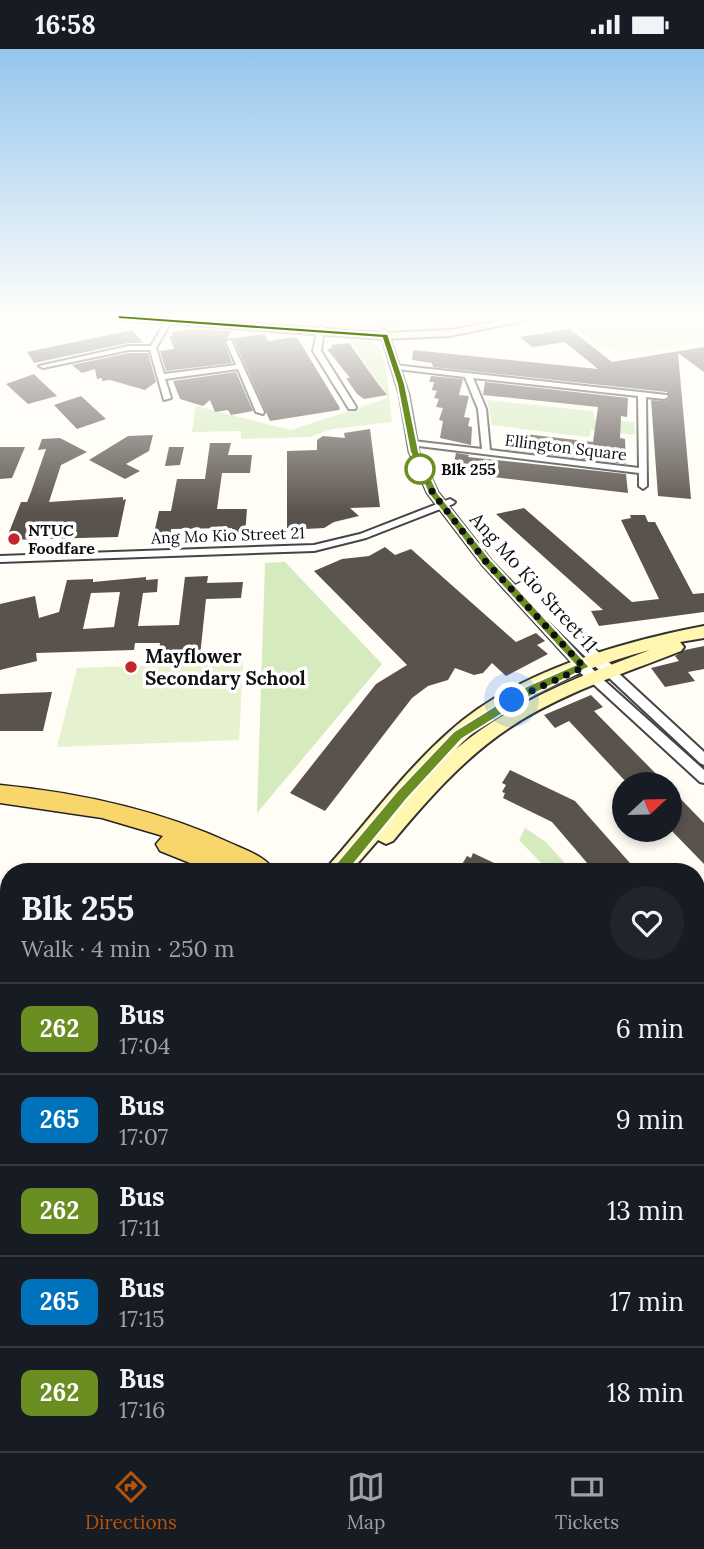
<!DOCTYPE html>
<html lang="en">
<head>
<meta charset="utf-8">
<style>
	body { margin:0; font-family:Lora,serif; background:#20242c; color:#f1f3f6; height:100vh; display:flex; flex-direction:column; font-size:26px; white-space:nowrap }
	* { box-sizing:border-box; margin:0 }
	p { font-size:23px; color:#9ea1a6 }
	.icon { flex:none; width:38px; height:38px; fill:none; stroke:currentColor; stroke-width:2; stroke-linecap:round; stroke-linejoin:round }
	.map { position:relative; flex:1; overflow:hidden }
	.panel { position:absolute; left:0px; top:814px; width:705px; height:590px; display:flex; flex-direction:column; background:#171b24; border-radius:28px 28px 0 0; box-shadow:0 4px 10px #0003 }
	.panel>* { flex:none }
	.badge { padding:0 14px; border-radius:10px; font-size:24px; line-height:46px }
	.needle { width:46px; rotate:68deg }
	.fabs { position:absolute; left:612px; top:723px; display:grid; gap:14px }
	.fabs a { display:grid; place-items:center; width:70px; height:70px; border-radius:50%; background:#171b24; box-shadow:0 4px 10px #0003; font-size:35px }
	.you { position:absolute; width:35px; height:35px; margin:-18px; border:5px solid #fff; border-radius:50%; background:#1a73e8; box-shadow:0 0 0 10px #1a73e833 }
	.map>.badge { position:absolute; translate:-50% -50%; box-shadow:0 0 0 4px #fff }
	.round { display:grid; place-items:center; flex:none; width:74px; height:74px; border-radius:37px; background:#20242c }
	.headline { display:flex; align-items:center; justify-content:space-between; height:119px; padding:0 21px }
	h1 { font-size:33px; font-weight:800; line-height:52px }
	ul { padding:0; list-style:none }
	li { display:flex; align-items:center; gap:21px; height:91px; padding:0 21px; border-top:2px solid #363941 }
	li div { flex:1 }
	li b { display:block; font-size:26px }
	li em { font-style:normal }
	li .badge { min-width:77px; font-weight:700; text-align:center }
	.status { display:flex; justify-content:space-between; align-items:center; height:49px; padding:0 35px; background:#171b24; direction:ltr }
	.status svg { height:19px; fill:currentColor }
	.menu { display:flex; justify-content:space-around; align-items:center; height:98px; border-top:2px solid #363941; background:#171b24; font-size:19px; color:#9ea1a6 }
	.menu a { display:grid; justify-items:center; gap:4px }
	.menu .selected { color:#b45309 }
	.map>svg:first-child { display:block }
</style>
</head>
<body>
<div class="status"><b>16:58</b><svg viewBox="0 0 49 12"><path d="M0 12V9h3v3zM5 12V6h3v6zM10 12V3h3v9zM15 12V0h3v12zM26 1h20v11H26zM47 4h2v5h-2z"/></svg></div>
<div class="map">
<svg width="704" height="1402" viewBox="0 0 704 1402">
	<rect width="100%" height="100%" fill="#fffdf5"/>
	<g fill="#d5ebbd">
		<path d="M254,268H406L446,275L387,278Z"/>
		<path d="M349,290C357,291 370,290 376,296C389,309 389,354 392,373L332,380L310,388L241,390V382L192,383L196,357L291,381L388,349Z"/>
		<path d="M487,351L593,362L595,370L634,373L635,386L591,381L590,387L586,388L492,376Z"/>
		<path d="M285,513L382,615L257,764L265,514Z"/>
		<path d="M525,779L546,793L572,822H549L519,791Z"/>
		<path d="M9,1020V1115L0,1126V1030Z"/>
	</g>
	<g fill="#e6f2cf">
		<path d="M581,268H704V292C671,298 628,312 597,294C589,290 582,283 575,277Z"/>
		<path d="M243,613L239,691L57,698L77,619Z"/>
	</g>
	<g fill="#5a524d" fill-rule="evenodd">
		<path d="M195,280L232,282L224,293L232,314L166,322L160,302L174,300L169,287H173L171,283Z"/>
		<path d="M570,280L612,313L704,298V323L678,304L691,450L658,447L651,351L665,352L670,349L667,343L433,318L432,314L412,311L413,301L598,320L565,293L532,298L520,288Z"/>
		<path d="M132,281L143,294H128L34,314L27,303Z"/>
		<path d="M265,285L268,292L294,288L298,290L340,359L339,361L270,372L233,289Z"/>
		<path d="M349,294L378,335L387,346L364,350L357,345L346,329H350L327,300L332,299L331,296Z"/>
		<path d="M129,304H148L156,333L145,341L110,331L102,332V329L97,330L95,320L82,324L72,316Z"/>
		<path d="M236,323L253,362L231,366L228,361L215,363L210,351L203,357L180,350L173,332Z"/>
		<path d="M34,325L40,331L57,347L28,355L6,335Z"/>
		<path d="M431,327L463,330L459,346L469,347L464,368L470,369L468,377L472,378L471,396L440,389L443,372L439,371L443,359L436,358L439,350L434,349L437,342L432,341L434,333H429Z"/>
		<path d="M485,333L628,349L627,368L621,367L620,389L625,390L626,415L504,400L507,383L593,393L598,358L483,346Z"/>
		<path d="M81,347L106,370L77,380L54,356Z"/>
		<path d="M370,380L380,458L350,459L359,467L334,473L324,479L287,481V402L317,401V391L323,387L345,389L344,384Z"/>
		<path d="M153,386L149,402L126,415L140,422L125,430L89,411L128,387Z"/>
		<path d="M60,389L87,403L61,416L49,453L123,448V451L126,450L118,488L6,491L21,453H27L31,443L46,400L38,401L42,390Z"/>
		<path d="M210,394H231L228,406H252L250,424H222L217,460H247L245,486H231L232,479L171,480L170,489H153L159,462H171L177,430H205Z"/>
		<path d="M0,398H25L12,429L0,430Z"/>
		<path d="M169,398H184L180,416L165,417Z"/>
		<path d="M456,404L469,406L468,408L626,425L628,444L452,423Z"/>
		<path d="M524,459L632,553L659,550L621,471L631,469L630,466H645L648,473H655L693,545L704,544V563L599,577L591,562L603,561L496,465Z"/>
		<path d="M385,498L395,506L411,500L516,593L536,584L545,592L537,596L548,605L506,627L492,614L483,624L474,626L455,619L448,631L428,637L412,649L325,762L290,744L376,635L407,616L314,522L342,510L369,507Z"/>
		<path d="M208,527L207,534L243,533L241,549L206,550L200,607L158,608L160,594H135L134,601L36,604L37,612L0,621V555L35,547L39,569L59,563L67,531L93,530V533L146,528V531L158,530L157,543L143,544L138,577L179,576L185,528ZM120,543L114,578L83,580L91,544Z"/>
		<path d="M704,597V620L688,623L695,632L665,638L651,619L679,612L675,607L685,601Z"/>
		<path d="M52,643L43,682H0V645Z"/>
		<path d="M591,646L603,658L594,662L666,735H628L569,672L555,679L544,666Z"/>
		<path d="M510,721L575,752L637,822H594L552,773L503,749L505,744L502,743L506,736L502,734Z"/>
		<path d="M670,739L704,774V815L670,780Z"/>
		<path d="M473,804L511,822H458L467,807L471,809Z"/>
	</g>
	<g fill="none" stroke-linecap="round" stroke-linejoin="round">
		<g stroke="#444" stroke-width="4">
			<g id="minor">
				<path d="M168,268H174L156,299L164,325L236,316L226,292L231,291L264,363L263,365L256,363L238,320L165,330L171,349L164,351L150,301H129L43,319L39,317L129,297H151Z"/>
				<path d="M412,268H419L415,270Z"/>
				<path d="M321,277L324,279L321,302L356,358L355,360H349L313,302L318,279Z"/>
				<path d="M394,316L667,346L668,348L664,350L646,348L647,437L643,440L639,437V424L410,396L409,394L413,392L482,400L478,360L465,328L397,320L393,318ZM473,329L638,347L639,419L490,401L486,360Z"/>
				<path d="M450,450L455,453L453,455L366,489L314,502L0,513V507L314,496L360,485Z"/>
				<path d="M610,619L614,620L704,703V716L700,714L606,626L604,623L606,620Z"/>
				<path d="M594,625L598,626L704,721V734L700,733L590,632L588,629Z"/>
			</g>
		</g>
		<g stroke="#444" stroke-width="3">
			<path id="tertiary" d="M384,280L388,283L409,345L419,403L438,443L491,511L515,536L521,533L526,534L615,619L617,623L615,627H605L546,569L601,629L599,633H589L483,517L427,444L409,403L399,345L380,283Z"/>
		</g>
		<g stroke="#333" stroke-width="4">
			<g id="secondary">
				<path d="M113,268H159L385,284L450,281L521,268H542L450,287L385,290L118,271Z"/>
				<path d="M704,577V589L680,593L684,598L681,602C623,625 561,644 509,679C464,709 427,751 393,792L386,795L378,791L351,822H327L330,815C369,771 405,722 449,683C513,624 620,593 704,577ZM650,601C580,627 513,652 456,700C501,652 587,617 650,601Z"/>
			</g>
		</g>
		<g stroke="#222" stroke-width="3">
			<g id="primary">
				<path d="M0,736C82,744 160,761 235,796C248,802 268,809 274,822H210L160,802L156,795L163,787L102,769L0,754Z"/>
				<path d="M696,1249L704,1252V1296L696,1293Z"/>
				<path d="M696,1307L704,1310V1355L696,1352Z"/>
			</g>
		</g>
		<use href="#minor" fill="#fff" fill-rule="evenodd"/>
		<use href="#tertiary" fill="#fff" fill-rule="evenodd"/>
		<use href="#secondary" fill="#fff6b0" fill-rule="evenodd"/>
		<use href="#primary" fill="#f9d66b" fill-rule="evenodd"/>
	</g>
	<linearGradient id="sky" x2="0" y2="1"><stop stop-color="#95c6ee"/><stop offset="0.58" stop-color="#fffefa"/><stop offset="1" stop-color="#fffefa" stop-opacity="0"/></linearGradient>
	<rect width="704" height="464" fill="url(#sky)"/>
	<path fill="#6b8e23" stroke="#fff" stroke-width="2" d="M116,266L388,285L405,335L419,403L438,444L491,511L590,618L536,644L462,690L407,750L344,827H333L331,822L333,818L397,742L453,683L527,637L575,616L483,516L428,444L410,403L397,335L382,289L119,270Z"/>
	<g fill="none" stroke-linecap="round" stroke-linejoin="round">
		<path stroke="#111" stroke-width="7" stroke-dasharray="0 12.6" d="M420,420L433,444L487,514L584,618L512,651"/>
	</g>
	<circle fill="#fff" stroke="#6b8e23" stroke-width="3.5" cx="420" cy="420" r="14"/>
	<g fill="#c4262e" stroke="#fff" stroke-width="2.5">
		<circle cx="14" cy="490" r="7"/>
		<circle cx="131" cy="618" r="7"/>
	</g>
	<g text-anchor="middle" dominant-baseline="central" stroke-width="7" stroke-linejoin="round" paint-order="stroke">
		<g font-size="16" fill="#111" stroke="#fff">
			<text transform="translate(566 398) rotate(7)">Ellington Square</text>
			<text transform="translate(228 486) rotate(-2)">Ang Mo Kio Street 21</text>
		</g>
		<g font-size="16" font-weight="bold" fill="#111" stroke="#fff" text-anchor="start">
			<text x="441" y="420">Blk 255</text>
		</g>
		<g font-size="16" font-weight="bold" fill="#111" stroke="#fff" text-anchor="start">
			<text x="28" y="481">NTUC<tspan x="28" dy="18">Foodfare</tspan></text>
		</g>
		<g font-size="19" fill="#111" stroke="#fff">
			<text transform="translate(534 533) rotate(48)">Ang Mo Kio Street 11</text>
		</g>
		<g font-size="19" font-weight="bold" fill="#111" stroke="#fff" text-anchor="start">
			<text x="145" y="607">Mayflower<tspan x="145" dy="22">Secondary School</tspan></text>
		</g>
	</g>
</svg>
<div class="fabs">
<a><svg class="needle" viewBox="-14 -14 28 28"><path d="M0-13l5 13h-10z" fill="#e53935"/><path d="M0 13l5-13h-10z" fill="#9ea1a6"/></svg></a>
</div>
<div class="you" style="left:512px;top:651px"></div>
<section class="panel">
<div class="headline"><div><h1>Blk 255</h1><p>Walk · 4 min · 250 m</p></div><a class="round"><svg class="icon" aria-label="heart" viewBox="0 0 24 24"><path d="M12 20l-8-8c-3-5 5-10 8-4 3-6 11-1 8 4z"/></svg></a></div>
<ul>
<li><span class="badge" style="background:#6b8e23;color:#fff">262</span><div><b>Bus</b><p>17:04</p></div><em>6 min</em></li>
<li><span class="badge" style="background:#0072bc;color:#fff">265</span><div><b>Bus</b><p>17:07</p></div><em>9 min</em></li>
<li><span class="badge" style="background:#6b8e23;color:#fff">262</span><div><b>Bus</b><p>17:11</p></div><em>13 min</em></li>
<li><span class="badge" style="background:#0072bc;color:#fff">265</span><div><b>Bus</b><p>17:15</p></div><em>17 min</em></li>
<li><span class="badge" style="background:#6b8e23;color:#fff">262</span><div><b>Bus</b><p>17:16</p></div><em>18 min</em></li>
</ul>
</section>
</div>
<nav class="menu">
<a class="selected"><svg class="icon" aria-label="directions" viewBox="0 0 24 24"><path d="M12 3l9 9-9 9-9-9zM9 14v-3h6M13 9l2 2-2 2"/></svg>Directions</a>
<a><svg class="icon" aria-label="map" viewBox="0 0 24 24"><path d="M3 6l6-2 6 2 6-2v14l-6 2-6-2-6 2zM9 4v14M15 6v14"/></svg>Map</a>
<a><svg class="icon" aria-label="tickets" viewBox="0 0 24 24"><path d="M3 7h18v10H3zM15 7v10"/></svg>Tickets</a>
</nav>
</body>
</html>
